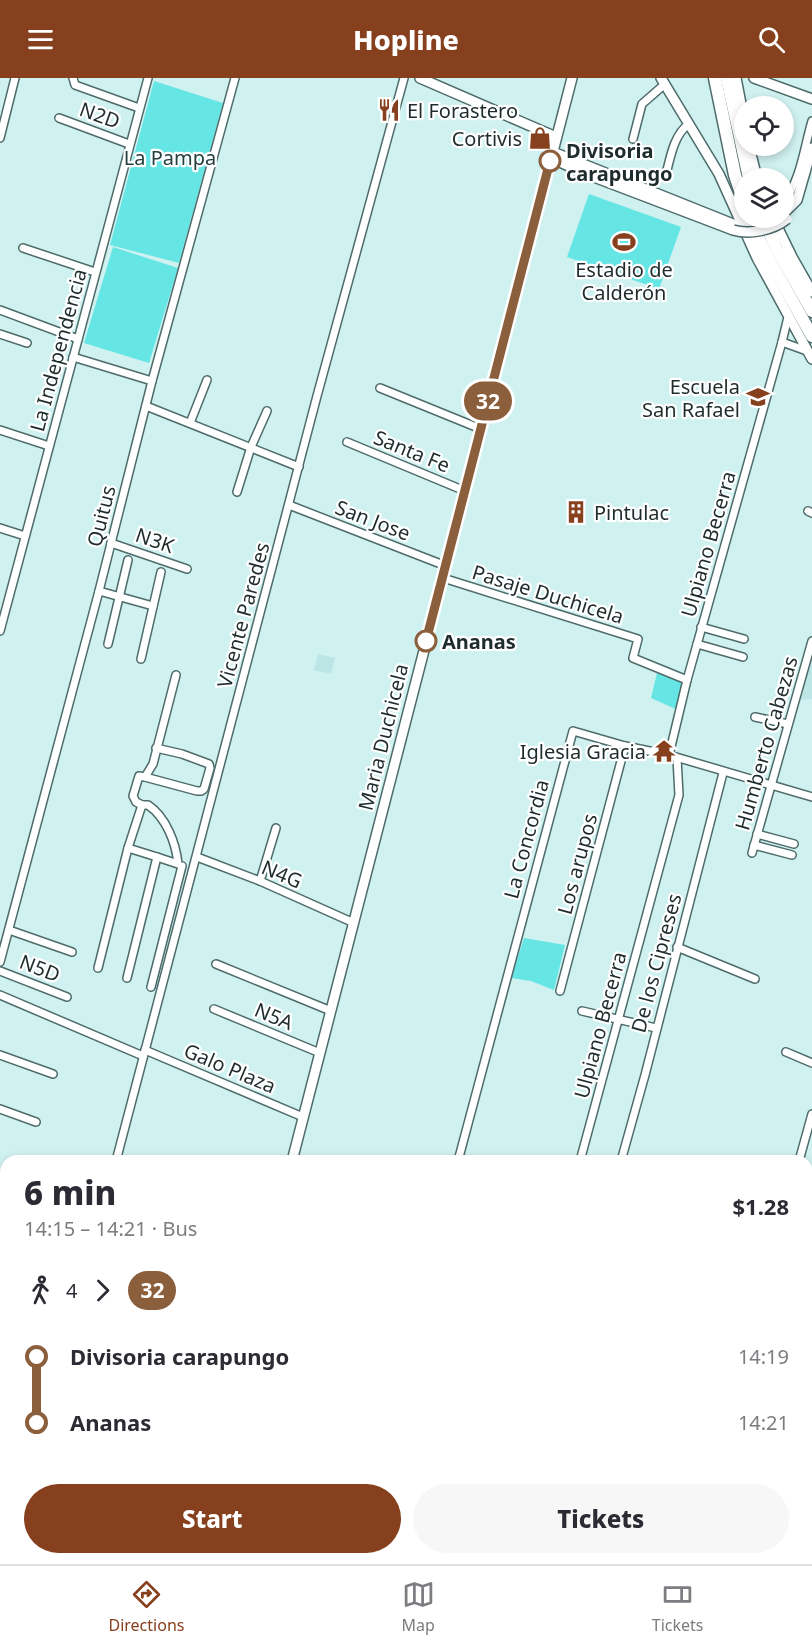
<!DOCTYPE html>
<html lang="en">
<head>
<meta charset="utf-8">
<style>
	body { margin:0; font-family:"Noto Sans",sans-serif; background:#f7f7f7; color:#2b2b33; height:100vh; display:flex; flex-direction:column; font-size:22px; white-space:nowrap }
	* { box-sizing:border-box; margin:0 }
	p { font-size:20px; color:#7c7c81 }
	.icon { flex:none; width:33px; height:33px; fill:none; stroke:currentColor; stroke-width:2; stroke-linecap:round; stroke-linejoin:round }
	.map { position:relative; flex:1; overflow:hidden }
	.drawer { position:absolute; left:0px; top:1077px; width:813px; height:410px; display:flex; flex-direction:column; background:#fff; border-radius:18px 18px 0 0; box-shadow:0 3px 9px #0003 }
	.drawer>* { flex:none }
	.badge { padding:0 12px; border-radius:20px; font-size:21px; line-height:39px }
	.controls { position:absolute; left:734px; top:18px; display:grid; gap:12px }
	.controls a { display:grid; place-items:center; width:60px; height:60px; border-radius:50%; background:#fff; box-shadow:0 3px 9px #0003; font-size:30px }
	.map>.badge { position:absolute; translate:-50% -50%; box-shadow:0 0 0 3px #fff }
	.legs { display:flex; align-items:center; gap:9px; height:66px; padding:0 24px; font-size:20px }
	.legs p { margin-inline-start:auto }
	.overview { display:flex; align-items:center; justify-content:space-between; height:102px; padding:0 24px }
	h1 { font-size:33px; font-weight:800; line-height:45px }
	.action { display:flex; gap:12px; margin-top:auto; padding:12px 24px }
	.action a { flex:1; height:69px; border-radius:36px; background:#86401d; color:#fff; font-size:24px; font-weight:800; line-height:69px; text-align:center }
	.action a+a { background:#f7f7f7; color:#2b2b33 }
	ul { padding:0 24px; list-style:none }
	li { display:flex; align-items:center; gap:21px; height:66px; font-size:22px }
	li i { display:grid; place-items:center; width:9px; height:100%; margin:0 8px; background:currentColor }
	li i::after { content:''; width:15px; height:15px; margin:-8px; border:4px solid; border-radius:50%; background:#fff }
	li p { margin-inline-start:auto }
	li:first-child i { background:linear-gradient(#0000 50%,currentColor 0) }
	li:last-child i { background:linear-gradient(currentColor 50%,#0000 0) }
	header { display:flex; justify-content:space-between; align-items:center; height:78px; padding:0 24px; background:#86401d; color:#fff; font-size:27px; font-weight:800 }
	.tab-bar { display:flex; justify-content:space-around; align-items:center; height:84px; border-top:2px solid #e1e1e2; background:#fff; font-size:16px; color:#7c7c81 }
	.tab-bar a { display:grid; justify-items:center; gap:3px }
	.tab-bar .active { color:#86401d }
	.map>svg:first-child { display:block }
</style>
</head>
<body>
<header><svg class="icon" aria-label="menu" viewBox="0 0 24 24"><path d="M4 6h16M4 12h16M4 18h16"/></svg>Hopline<svg class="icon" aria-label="search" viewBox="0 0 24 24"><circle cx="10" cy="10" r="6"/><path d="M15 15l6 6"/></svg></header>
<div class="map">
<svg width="812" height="1486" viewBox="0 0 812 1486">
	<rect width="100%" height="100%" fill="#cff1f0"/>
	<g fill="#bbe6e5">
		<path d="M812,574V621L799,622Z"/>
		<path d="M318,576L335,580L331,596L314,592Z"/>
		<path d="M0,1332L6,1336V1421L1,1439L6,1443V1480L53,1481L60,1486H0Z"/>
	</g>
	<g fill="#65e5e4">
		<path d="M154,3L223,25L179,185L110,167Z"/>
		<path d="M589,116L681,149L659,211L567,179Z"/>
		<path d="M113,169L178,190L149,285L84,265Z"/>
		<path d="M657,595L686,603L678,632L651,620Z"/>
		<path d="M524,860L565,867L554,912L531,903L511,900Z"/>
	</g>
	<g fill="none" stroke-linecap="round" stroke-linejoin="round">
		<g stroke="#4e6b6b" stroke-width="10">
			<g id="street">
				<path d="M73,0L75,7L139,30"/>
				<path d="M59,40L129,66"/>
				<path d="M0,60L15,0"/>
				<path d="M633,61L642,26L665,6"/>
				<path d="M665,100C670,82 673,57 689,46"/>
				<path d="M783,125C801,102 804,70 812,43"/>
				<path d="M23,170L95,194"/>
				<path d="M0,232L78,261"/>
				<path d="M0,256L27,265"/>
				<path d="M782,264L807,273"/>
				<path d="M73,279L152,303"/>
				<path d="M380,310L481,351"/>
				<path d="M146,328L299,389"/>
				<path d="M190,345L207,302"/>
				<path d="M0,352L49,368"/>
				<path d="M347,364L465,413"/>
				<path d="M237,414L251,369L267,333"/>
				<path d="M289,427L446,488"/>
				<path d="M808,433L812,435"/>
				<path d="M0,450L25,458"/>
				<path d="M111,465L187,491"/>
				<path d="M443,500L638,561L633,580L687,602"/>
				<path d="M99,513L153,528"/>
				<path d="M701,549L744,561"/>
				<path d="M0,553L148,0"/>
				<path d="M108,566L128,482"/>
				<path d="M697,566L743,579"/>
				<path d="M141,581L161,494"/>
				<path d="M755,639L788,646"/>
				<path d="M669,677L687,602L782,264L788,239"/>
				<path d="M145,699L197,713H201L204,711L210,690L209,686L182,676L156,670"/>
				<path d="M142,727H148C166,739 176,765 178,786L157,779"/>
				<path d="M757,756L794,766"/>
				<path d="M754,767L792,777"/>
				<path d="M752,775L812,563"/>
				<path d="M197,779L260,803L354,845"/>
				<path d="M260,803L276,750"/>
				<path d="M9,852L72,874"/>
				<path d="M677,869L755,901"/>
				<path d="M0,884L99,513L152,303L235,0"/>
				<path d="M216,886L331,933"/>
				<path d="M98,890L128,770"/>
				<path d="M0,893L67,919"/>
				<path d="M127,900L157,779L128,770L142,727L136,724L133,718L139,698L145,699L153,686L176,597"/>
				<path d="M151,909L182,788"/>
				<path d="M560,913L625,668"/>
				<path d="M0,917L143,978"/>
				<path d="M214,931L320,975"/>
				<path d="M582,933L656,950"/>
				<path d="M145,972L303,1039"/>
				<path d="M786,974L812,985"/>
				<path d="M0,977L53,996"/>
				<path d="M0,1031L36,1044"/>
				<path d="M116,1083L317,318L404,0"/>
				<path d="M458,1083L573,653L625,668L669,677L812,719"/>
				<path d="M580,1083L679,717L677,680"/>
				<path d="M621,1083L645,997L723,695"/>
				<path d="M799,1083L812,1036"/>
				<path d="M0,1149L6,1151"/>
				<path d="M807,1175L812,1177"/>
				<path d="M807,1469L812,1471"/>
				<path d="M88,1486L89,1480"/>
				<path d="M352,1486L354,1480"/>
				<path d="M470,1486L471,1480"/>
				<path d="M509,1486L511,1480"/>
				<path d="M688,1486L690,1480"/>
			</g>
		</g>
		<g stroke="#4e6b6b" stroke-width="12">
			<g id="secondary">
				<path d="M420,0L556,59"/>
				<path d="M661,0L719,96L757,180L812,281"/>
				<path d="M736,0L744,41"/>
				<path d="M754,0L812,21"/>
				<path d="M749,68L757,100"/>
				<path d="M553,74L733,146"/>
				<path d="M551,80L586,96L733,152"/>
				<path d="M783,136L797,122L812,70"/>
				<path d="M773,140L792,179L812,214"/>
				<path d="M292,1083L572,0"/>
				<path d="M0,1317L6,1322"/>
				<path d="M0,1327L6,1331"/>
				<path d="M196,1480L203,1486"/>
				<path d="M209,1480L216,1486"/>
			</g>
		</g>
		<g stroke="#4e6b6b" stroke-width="15">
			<g id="highway">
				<path d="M715,0L735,97L744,124"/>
				<path d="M727,0L749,100"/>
				<path d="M749,140L766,176L812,258"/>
				<path d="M763,140L776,170L812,233"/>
			</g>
		</g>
		<use href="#street" stroke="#fff" stroke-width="7"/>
		<use href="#secondary" stroke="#fff" stroke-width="9"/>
		<use href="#highway" stroke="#fff" stroke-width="12"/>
		<g stroke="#4e6b6b" stroke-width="12" stroke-linecap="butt">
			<path id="secondary-bridge" d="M733,152C750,157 773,152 787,141"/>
		</g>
		<use href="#secondary-bridge" stroke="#fff" stroke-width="9"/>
	</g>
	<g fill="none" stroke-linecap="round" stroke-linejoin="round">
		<g stroke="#fff" stroke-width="14">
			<path id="line-1" d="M426,563L550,83"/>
		</g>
		<use href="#line-1" stroke="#8b5e3c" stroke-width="9"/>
	</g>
	<defs>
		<g id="restaurant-bare" transform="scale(1.8)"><path d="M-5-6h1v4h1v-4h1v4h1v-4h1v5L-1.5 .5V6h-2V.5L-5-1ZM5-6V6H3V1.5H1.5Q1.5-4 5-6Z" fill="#86401d" stroke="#fff" stroke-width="2.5" paint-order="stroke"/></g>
		<g id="shop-bare" transform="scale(1.8)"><path d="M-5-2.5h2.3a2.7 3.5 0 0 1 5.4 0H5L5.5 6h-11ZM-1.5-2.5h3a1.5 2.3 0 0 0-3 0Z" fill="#86401d" stroke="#fff" stroke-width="2.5" paint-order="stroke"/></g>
		<g id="stadium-bare" transform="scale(1.8)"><path d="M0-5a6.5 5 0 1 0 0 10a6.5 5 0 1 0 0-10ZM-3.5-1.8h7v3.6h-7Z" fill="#86401d" stroke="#fff" stroke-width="2.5" paint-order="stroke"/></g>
		<g id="school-bare" transform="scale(1.8)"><path d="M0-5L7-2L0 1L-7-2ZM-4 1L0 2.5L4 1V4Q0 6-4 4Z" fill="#86401d" stroke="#fff" stroke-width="2.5" paint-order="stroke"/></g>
		<g id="building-bare" transform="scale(1.8)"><path d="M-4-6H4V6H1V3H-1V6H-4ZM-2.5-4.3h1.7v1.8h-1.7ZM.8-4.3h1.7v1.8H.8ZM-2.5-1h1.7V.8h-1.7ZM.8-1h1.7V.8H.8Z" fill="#86401d" stroke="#fff" stroke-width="2.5" paint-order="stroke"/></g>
		<g id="temple-bare" transform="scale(1.8)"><path d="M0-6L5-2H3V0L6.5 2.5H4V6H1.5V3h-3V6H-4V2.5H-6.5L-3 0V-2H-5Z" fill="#86401d" stroke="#fff" stroke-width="2.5" paint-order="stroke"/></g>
	</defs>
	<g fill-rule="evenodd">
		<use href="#restaurant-bare" x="389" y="32"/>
		<use href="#shop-bare" x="540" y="60"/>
		<use href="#stadium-bare" x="624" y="164"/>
		<use href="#school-bare" x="758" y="319"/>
		<use href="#building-bare" x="576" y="434"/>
		<use href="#temple-bare" x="664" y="673"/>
	</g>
	<g fill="#fff" stroke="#8b5e3c" stroke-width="3">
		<circle cx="550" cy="83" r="10"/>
		<circle cx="426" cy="563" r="10"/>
	</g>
	<g text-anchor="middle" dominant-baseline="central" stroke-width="4.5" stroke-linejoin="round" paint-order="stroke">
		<g font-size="20" fill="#1f2c2c" stroke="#fff" text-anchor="end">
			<text x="407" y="32" text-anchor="start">El Forastero</text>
			<text x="522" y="60">Cortivis</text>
			<text x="624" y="191" text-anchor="middle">Estadio de<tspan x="624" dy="23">Calderón</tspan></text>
			<text x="740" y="308">Escuela<tspan x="740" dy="23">San Rafael</tspan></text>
			<text x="594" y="434" text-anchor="start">Pintulac</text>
			<text x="646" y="673">Iglesia Gracia</text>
		</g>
		<g font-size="20" fill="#1f2c2c" stroke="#fff">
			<text transform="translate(100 37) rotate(20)">N2D</text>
			<text transform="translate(58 272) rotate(-75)">La Independencia</text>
			<text transform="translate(412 373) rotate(22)">Santa Fe</text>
			<text transform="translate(101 438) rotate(-76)">Quitus</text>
			<text transform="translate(373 442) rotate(21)">San Jose</text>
			<text transform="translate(155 462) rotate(19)">N3K</text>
			<text transform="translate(708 466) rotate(-74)">Ulpiano Becerra</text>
			<text transform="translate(548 516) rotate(17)">Pasaje Duchicela</text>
			<text transform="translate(243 537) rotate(-75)">Vicente Paredes</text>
			<text transform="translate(383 659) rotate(-76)">Maria Duchicela</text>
			<text transform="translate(766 665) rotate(-74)">Humberto Cabezas</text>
			<text transform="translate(526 761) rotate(-75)">La Concordia</text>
			<text transform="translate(577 786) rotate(-75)">Los arupos</text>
			<text transform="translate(282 796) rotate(23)">N4G</text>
			<text transform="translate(656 885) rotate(-75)">De los Cipreses</text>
			<text transform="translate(40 890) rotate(21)">N5D</text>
			<text transform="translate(274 938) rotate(23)">N5A</text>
			<text transform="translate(600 947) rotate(-75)">Ulpiano Becerra</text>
			<text transform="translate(230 990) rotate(23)">Galo Plaza</text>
		</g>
		<g font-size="20" font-weight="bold" fill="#1f2c2c" stroke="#fff" text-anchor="start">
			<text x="566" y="72">Divisoria<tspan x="566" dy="23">carapungo</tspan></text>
			<text x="442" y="563">Ananas</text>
		</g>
		<g font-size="20" fill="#253f3f" stroke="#fff">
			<text x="170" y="79">La Pampa</text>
		</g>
	</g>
</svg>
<div class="controls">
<a><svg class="icon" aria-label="locate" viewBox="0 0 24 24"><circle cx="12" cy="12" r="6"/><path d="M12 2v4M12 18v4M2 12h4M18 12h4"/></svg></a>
<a><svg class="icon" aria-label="layers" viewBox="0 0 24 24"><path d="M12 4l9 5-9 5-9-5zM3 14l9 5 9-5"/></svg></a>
</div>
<b class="badge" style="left:488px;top:323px;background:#8b5e3c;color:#fff">32</b>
<section class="drawer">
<div class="overview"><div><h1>6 min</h1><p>14:15 – 14:21 · Bus</p></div><b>$1.28</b></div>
<div class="legs"><svg class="icon" aria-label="walk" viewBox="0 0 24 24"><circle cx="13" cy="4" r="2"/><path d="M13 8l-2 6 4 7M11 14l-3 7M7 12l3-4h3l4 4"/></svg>4<svg class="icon" aria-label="forward" viewBox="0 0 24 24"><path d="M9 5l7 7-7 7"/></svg><b class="badge" style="background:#8b5e3c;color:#fff">32</b></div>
<ul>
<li><i style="color:#8b5e3c"></i><b>Divisoria carapungo</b><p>14:19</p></li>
<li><i style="color:#8b5e3c"></i><b>Ananas</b><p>14:21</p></li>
</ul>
<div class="action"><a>Start</a><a>Tickets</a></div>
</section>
</div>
<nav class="tab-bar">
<a class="active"><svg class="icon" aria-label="directions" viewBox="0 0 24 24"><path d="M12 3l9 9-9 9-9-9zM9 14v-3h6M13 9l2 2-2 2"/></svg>Directions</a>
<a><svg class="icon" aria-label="map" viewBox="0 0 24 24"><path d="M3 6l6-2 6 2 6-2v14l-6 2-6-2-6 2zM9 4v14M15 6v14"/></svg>Map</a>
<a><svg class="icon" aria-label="tickets" viewBox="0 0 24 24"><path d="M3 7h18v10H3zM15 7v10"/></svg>Tickets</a>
</nav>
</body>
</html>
